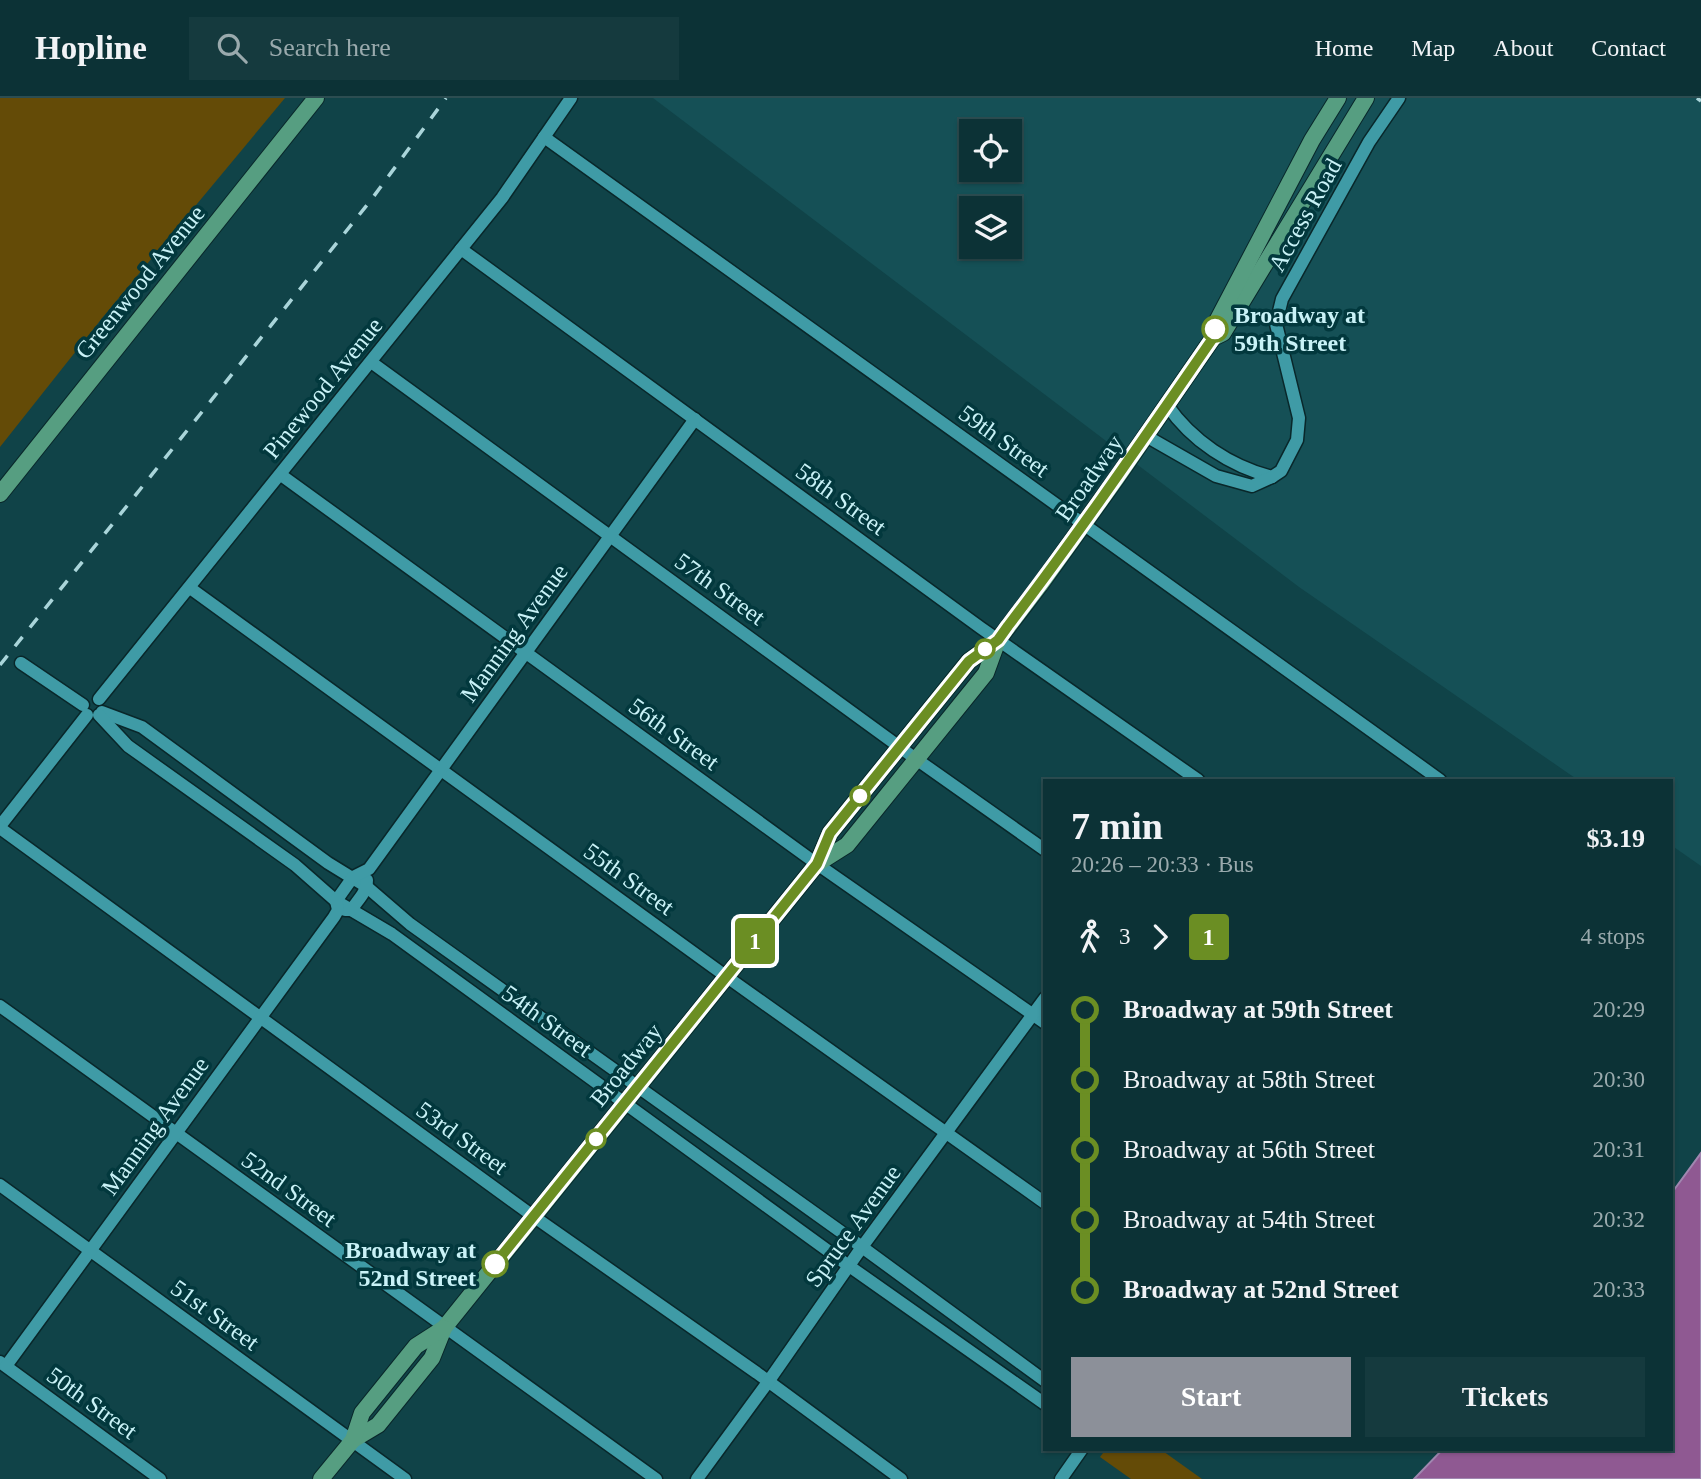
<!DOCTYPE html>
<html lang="en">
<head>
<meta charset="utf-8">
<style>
	body { margin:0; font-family:"Times New Roman",serif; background:#153a3e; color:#f1f3f6; height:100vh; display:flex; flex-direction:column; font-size:26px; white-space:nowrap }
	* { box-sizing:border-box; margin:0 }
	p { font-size:23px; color:#9aaaad }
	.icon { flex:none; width:38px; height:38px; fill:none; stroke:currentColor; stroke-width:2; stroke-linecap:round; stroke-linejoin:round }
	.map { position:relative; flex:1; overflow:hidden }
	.details { position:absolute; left:1043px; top:681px; width:630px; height:672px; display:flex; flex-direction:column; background:#0c3236; border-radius:0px; box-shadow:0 2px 5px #0004,0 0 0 2px #2c4d51 }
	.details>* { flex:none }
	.badge { padding:0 14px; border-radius:5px; font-size:24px; line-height:46px }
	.fabs { position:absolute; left:959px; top:21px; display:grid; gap:14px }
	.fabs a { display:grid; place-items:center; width:63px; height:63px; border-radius:0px; background:#0c3236; box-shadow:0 2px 5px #0004,0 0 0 2px #2c4d51; font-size:35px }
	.map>.badge { position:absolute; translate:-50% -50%; box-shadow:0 0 0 4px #fff }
	.legs { display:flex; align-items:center; gap:10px; height:77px; padding:0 28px; font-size:23px }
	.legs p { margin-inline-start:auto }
	.headline { display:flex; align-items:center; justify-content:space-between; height:119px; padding:0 28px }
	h1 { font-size:38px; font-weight:700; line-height:52px }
	.button { display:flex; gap:14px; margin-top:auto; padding:14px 28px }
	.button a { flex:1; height:80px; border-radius:0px; background:#8c9099; color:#fff; font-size:28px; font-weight:700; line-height:80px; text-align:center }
	.button a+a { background:#153a3e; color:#f1f3f6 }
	ul { padding:0 28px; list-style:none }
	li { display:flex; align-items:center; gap:24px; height:70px; font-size:26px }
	li i { display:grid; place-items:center; width:10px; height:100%; margin:0 9px; background:currentColor }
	li i::after { content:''; width:18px; height:18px; margin:-9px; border:5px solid; border-radius:50%; background:#0c3236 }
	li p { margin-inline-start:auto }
	li:first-child i { background:linear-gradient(#0000 50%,currentColor 0) }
	li:last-child i { background:linear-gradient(currentColor 50%,#0000 0) }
	header { display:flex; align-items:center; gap:42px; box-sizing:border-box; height:98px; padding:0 35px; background:#0c3236; border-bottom:2px solid #2c4d51 }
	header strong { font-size:33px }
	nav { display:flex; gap:38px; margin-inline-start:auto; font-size:24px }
	.search { width:490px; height:63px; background:#153a3e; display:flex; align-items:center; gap:18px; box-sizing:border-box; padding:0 24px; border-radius:0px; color:#9aaaad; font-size:26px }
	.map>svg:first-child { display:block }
</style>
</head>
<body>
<header>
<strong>Hopline</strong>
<div class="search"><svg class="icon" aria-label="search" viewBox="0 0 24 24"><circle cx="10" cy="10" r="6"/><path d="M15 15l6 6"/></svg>Search here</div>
<nav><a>Home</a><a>Map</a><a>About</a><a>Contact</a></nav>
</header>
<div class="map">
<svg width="1701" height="1381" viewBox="0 0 1701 1381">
	<rect width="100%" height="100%" fill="#104348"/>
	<path fill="#155056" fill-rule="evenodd" d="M653,0H1701V768L1671,747V682H1578L1299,489ZM971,33H1010V72H971ZM971,110H1010V149H971Z"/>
	<g fill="#644b07">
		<path d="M0,0H285L103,219L0,349Z"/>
		<path d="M1106,1351H1160L1202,1381H1131L1100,1359Z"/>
	</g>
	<path fill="#8f5992" stroke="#a087b0" stroke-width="2" d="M1701,1055V1381H1414L1443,1351H1671V1096Z"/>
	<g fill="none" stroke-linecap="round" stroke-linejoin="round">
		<g stroke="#09272a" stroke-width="15">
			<g id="minor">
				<path d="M544,39L1440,682"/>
				<path d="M461,151L981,530L1198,682"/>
				<path d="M371,264L916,661L1045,752"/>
				<path d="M1167,307C1192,343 1230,368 1272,379"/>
				<path d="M1146,338L1216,378L1252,388L1272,379L1281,373L1297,342L1299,320L1276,226L1282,201L1369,44L1399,0"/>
				<path d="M281,377L817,766L1045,925"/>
				<path d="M190,490L727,879L1045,1105"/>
				<path d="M21,565L83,607"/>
				<path d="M99,601L502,100L571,0"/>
				<path d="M102,614L142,629L328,765L367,789L410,826L851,1141L1045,1283"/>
				<path d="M99,617L128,648L295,767L336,803L392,836L849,1168L1045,1306"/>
				<path d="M0,728L87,617"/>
				<path d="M0,730L533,1118L757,1275L901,1381"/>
				<path d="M345,812H351C358,802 367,794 367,782"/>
				<path d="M0,908L656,1381"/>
				<path d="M0,1087L405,1381"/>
				<path d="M0,1264L160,1381"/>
				<path d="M6,1268L334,819L338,812L336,803L353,779L369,771L695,321"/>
				<path d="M697,1381L768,1284L862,1149L1045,900"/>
				<path d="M1061,1381L1082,1351"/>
			</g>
		</g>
		<g stroke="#09272a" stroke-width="18">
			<g id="major">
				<path d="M1213,240L1223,235L1366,0"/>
				<path d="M0,396L316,0"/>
				<path d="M817,766L847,747L986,575L998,542"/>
				<path d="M353,1342L378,1327L432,1260L444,1230L817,766L830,735L969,563L998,542L1040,487L1116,381L1213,240L1216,225L1312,42L1338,0"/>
				<path d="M321,1381L353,1342L362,1315L416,1248L444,1230"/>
			</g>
		</g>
		<use href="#minor" stroke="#3f9ba6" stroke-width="12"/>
		<use href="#major" stroke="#569e81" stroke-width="16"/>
		<g stroke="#aad5da" stroke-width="3.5" stroke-dasharray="12 12" stroke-linecap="butt">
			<path d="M1697,0L1701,3"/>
			<path d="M0,567L371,102L446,0"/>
		</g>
	</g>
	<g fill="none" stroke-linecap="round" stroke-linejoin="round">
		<g stroke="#fff" stroke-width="16">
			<path id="line-1" d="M495,1166L817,766L830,735L969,563L998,542L1008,528C1080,434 1146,337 1213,240L1215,231"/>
		</g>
		<use href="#line-1" stroke="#6b8e23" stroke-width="10"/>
	</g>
	<g fill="#fff" stroke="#6b8e23" stroke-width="3.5">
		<circle cx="1215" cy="231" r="12"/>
		<circle cx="985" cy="551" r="9"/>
		<circle cx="860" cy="698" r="9"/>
		<circle cx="596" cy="1041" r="9"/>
		<circle cx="495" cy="1166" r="12"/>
	</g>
	<g text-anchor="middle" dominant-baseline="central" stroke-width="7" stroke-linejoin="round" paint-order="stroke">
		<g font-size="24" fill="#c9f2f7" stroke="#02383d">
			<text transform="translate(1305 117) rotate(-61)">Access Road</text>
			<text transform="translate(140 184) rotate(-51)">Greenwood Avenue</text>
			<text transform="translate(323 290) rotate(-51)">Pinewood Avenue</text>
			<text transform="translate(1004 343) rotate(36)">59th Street</text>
			<text transform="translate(1089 380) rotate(-55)">Broadway</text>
			<text transform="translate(841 401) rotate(36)">58th Street</text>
			<text transform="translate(720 491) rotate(36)">57th Street</text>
			<text transform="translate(514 535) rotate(-54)">Manning Avenue</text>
			<text transform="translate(674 636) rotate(36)">56th Street</text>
			<text transform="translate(629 781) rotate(36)">55th Street</text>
			<text transform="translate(547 923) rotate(36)">54th Street</text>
			<text transform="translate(626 967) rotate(-51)">Broadway</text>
			<text transform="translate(155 1028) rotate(-54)">Manning Avenue</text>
			<text transform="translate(462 1040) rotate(36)">53rd Street</text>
			<text transform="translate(289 1091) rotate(36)">52nd Street</text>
			<text transform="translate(853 1128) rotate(-54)">Spruce Avenue</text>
			<text transform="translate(215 1217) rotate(36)">51st Street</text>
			<text transform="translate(92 1305) rotate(36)">50th Street</text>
		</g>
		<g font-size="24" font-weight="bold" fill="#c9f2f7" stroke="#02383d" text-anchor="start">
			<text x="1234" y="217">Broadway at<tspan x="1234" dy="28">59th Street</tspan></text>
			<text x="476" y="1152" text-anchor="end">Broadway at<tspan x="476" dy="28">52nd Street</tspan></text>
		</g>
	</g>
</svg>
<div class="fabs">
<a><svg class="icon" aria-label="locate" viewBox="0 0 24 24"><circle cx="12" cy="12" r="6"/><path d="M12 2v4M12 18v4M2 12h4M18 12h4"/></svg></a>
<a><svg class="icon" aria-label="layers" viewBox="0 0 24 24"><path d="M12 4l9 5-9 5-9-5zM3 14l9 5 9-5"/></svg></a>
</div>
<b class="badge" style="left:755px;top:843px;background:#6b8e23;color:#fff">1</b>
<section class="details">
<div class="headline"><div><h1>7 min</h1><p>20:26 – 20:33 · Bus</p></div><b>$3.19</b></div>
<div class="legs"><svg class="icon" aria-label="walk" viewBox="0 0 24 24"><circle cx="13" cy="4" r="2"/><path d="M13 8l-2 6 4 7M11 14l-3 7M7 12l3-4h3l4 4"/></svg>3<svg class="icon" aria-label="forward" viewBox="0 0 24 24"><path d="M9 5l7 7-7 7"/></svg><b class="badge" style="background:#6b8e23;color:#fff">1</b><p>4 stops</p></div>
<ul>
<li><i style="color:#6b8e23"></i><b>Broadway at 59th Street</b><p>20:29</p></li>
<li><i style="color:#6b8e23"></i><span>Broadway at 58th Street</span><p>20:30</p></li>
<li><i style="color:#6b8e23"></i><span>Broadway at 56th Street</span><p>20:31</p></li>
<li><i style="color:#6b8e23"></i><span>Broadway at 54th Street</span><p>20:32</p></li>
<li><i style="color:#6b8e23"></i><b>Broadway at 52nd Street</b><p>20:33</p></li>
</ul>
<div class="button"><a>Start</a><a>Tickets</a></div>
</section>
</div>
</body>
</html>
